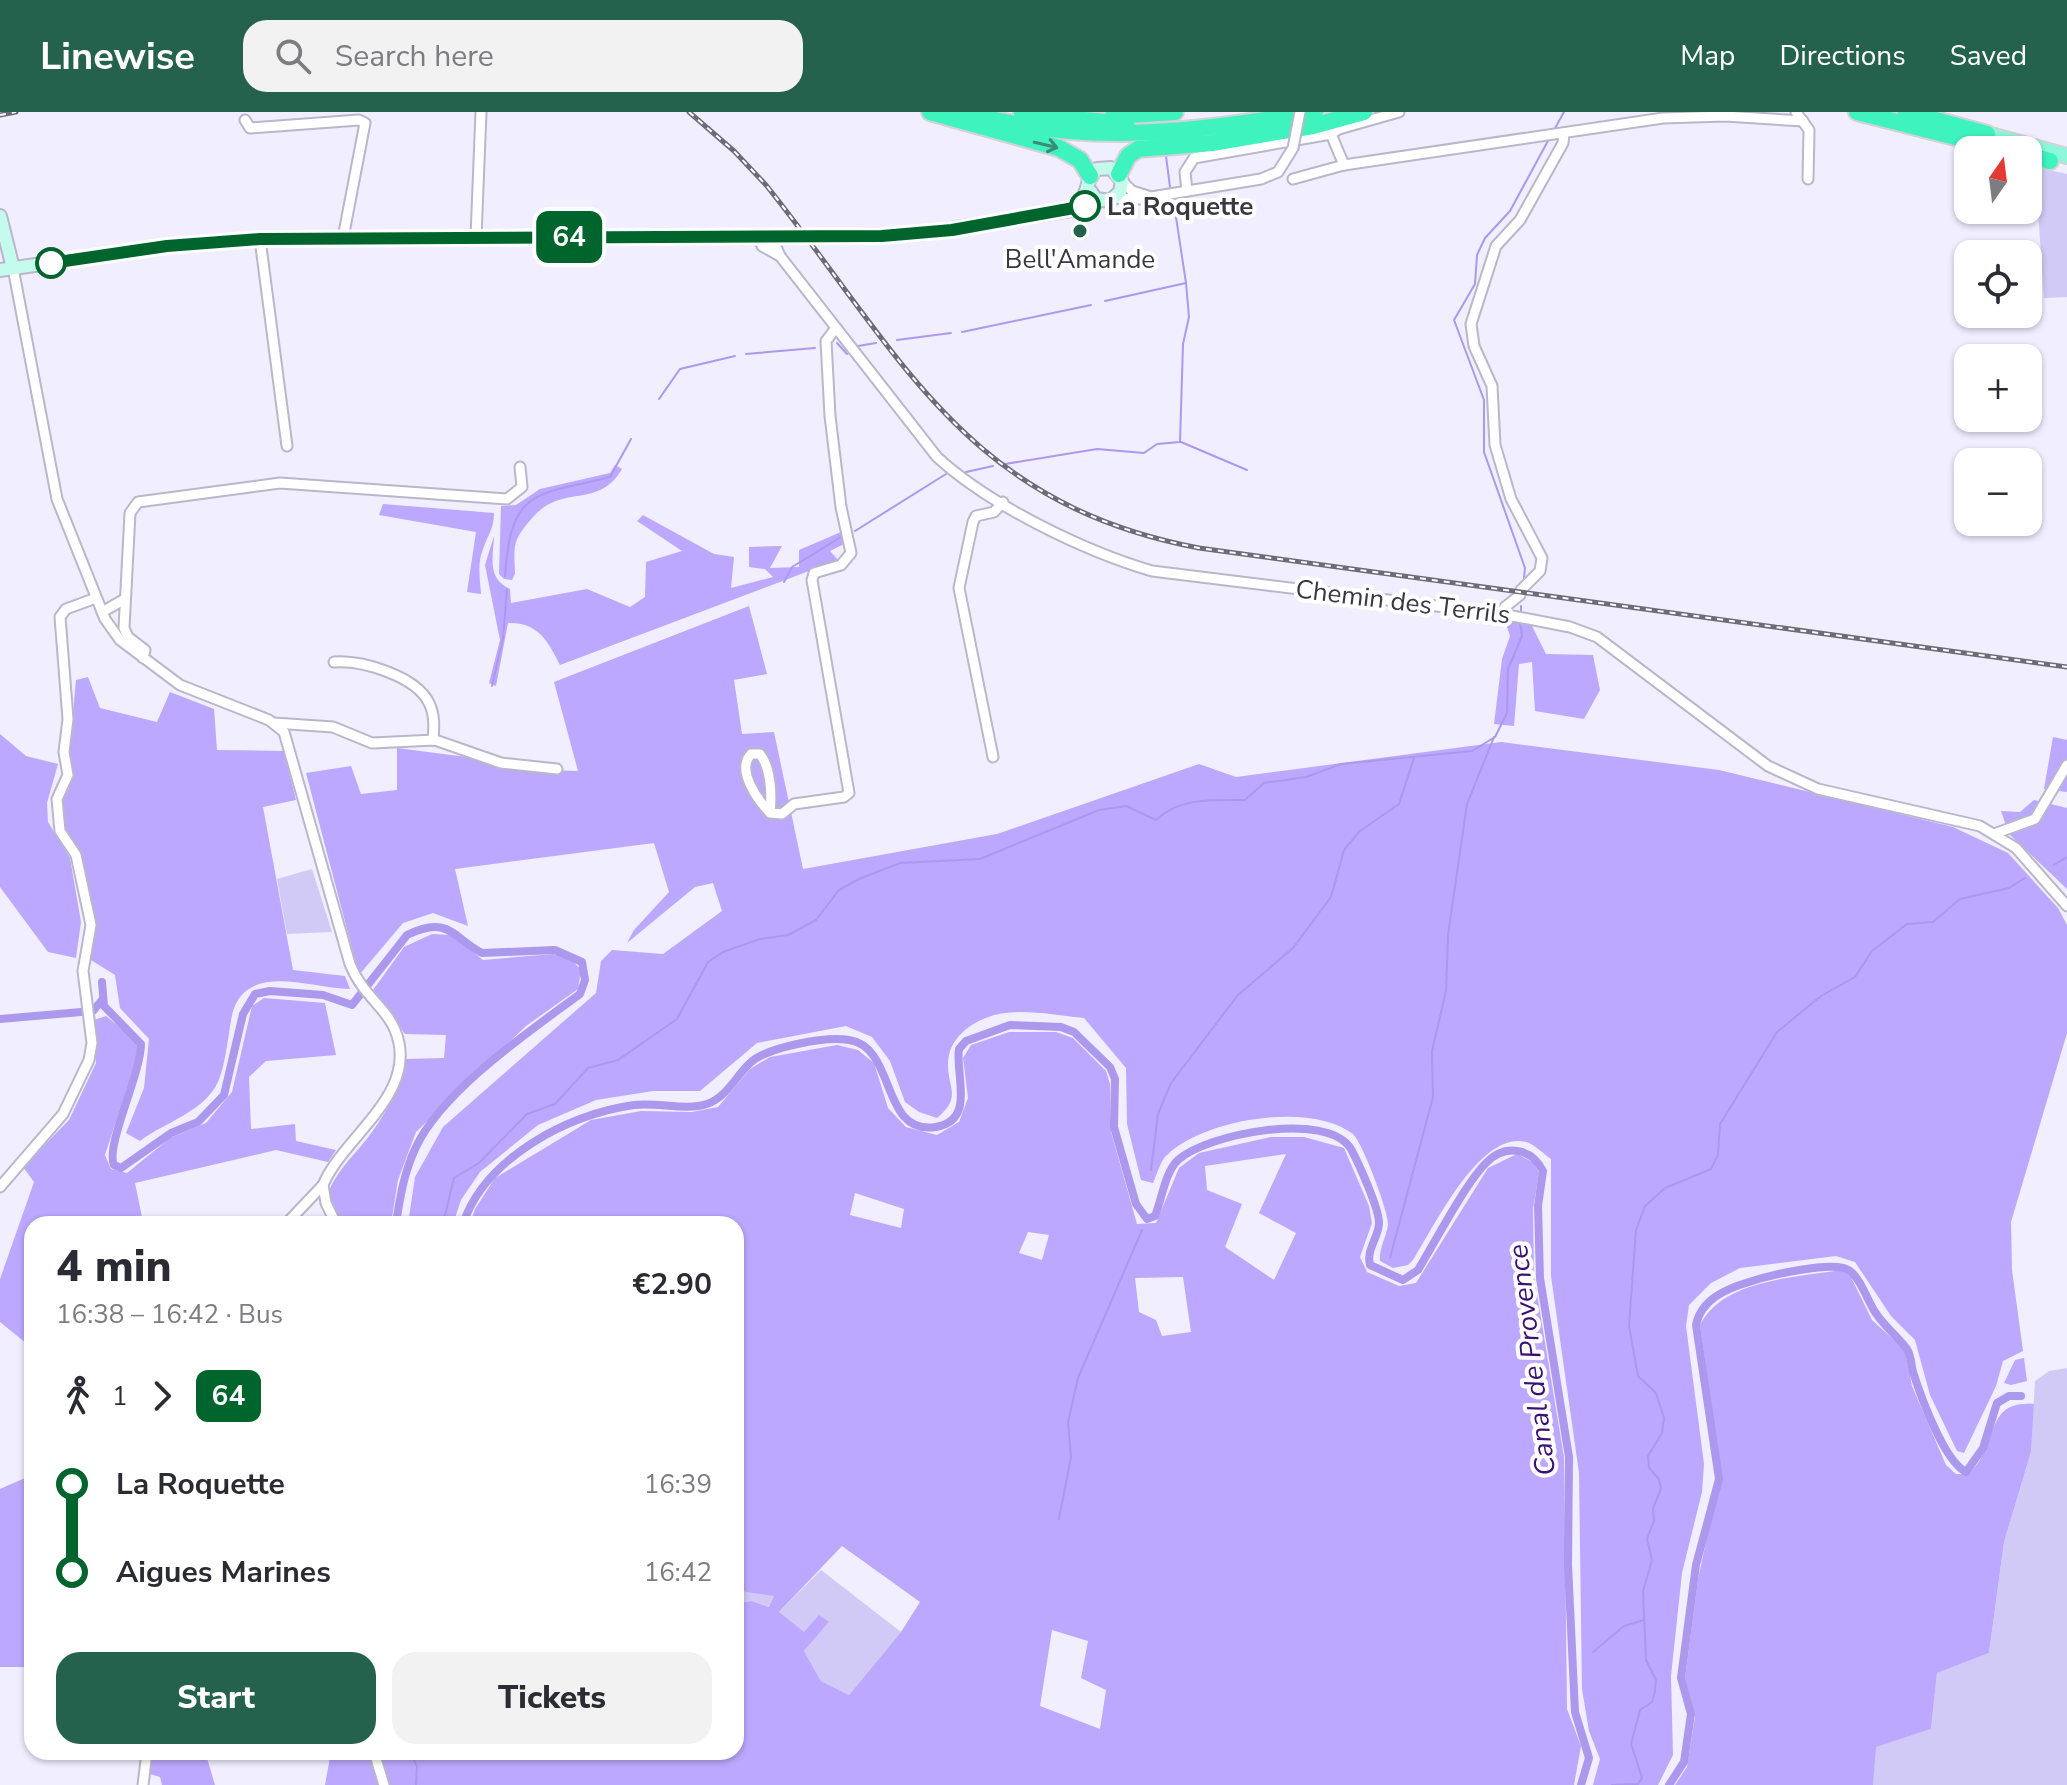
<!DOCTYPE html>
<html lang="en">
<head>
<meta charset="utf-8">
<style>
	body { margin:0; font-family:"Nunito Sans",sans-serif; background:#f2f2f3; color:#2b2b33; height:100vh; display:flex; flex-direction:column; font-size:30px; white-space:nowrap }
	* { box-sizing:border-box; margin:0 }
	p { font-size:26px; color:#7c7c81 }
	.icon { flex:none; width:44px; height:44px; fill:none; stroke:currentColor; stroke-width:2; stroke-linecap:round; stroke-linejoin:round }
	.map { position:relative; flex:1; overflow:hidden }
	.drawer { position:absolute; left:24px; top:1104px; width:720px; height:544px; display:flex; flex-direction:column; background:#fff; border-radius:24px; box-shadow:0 2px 6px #0004 }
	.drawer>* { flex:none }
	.badge { padding:0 16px; border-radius:12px; font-size:28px; line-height:52px }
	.needle { width:52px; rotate:14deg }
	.controls { position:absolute; left:1954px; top:24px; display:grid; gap:16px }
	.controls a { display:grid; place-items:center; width:88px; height:88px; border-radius:16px; background:#fff; box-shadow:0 2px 6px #0004; font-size:40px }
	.map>.badge { position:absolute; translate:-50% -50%; box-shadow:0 0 0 4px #fff }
	.legs { display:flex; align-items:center; gap:12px; height:88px; padding:0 32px; font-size:26px }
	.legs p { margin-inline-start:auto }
	.headline { display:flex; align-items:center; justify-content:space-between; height:136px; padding:0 32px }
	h1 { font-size:44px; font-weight:800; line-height:60px }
	.cta { display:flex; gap:16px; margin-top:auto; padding:16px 32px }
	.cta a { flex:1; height:92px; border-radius:24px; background:#25624e; color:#fff; font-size:32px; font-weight:800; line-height:92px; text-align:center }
	.cta a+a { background:#f2f2f3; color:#2b2b33 }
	ul { padding:0 32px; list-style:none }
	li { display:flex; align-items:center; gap:28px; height:88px; font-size:30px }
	li i { display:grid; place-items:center; width:12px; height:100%; margin:0 10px; background:currentColor }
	li i::after { content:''; width:20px; height:20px; margin:-10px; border:6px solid; border-radius:50%; background:#fff }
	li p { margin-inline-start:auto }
	li:first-child i { background:linear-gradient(#0000 50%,currentColor 0) }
	li:last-child i { background:linear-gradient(currentColor 50%,#0000 0) }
	header { display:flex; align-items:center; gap:48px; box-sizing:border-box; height:112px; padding:0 40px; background:#25624e; color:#fff }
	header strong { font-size:38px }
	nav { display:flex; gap:44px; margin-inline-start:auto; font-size:28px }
	.search { width:560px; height:72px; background:#f2f2f3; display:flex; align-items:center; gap:20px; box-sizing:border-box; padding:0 28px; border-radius:24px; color:#7c7c81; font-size:30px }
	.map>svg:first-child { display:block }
</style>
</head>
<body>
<header>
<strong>Linewise</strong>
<div class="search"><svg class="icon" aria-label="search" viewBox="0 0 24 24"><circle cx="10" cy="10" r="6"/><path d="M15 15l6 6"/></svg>Search here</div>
<nav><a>Map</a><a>Directions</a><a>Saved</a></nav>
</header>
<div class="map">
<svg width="2067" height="1673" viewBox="0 0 2067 1673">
	<rect width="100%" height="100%" fill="#f0eeff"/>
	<g fill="#d2caf6">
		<path d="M2035,55L2067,62V185L2044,186Z"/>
		<path d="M312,757L332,820L287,822L277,767Z"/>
		<path d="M2067,1256V1673H1873L1875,1635L1931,1617L1937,1561L1989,1541L2004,1430L2031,1340L2035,1269L2049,1259Z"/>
		<path d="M821,1458L901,1520L849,1583L821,1569L804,1539L829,1510L804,1521L779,1500Z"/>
		<path d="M736,1470L745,1480L774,1483L770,1495L752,1489L736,1491Z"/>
	</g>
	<g fill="#bca8fe" fill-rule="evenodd">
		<path d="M615,353L622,357C598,398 563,371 533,405C512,429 514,432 515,462L512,468L504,467L499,462L501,394L516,393L540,377L610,361Z"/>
		<path d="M383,392L494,401C494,416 488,423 483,437C477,451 480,467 481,482L467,480L476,420L379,403Z"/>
		<path d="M643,403L714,442L734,445L731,476L773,465L765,457L749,455V435L782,434L770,456L799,455V438L841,420L846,431L830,439L838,448L560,553C548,529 538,510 508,511L496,574L489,571L500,528L485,453L494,424C493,446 487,466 510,477L511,491L587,477L630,495L645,485L646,450L682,439L637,409Z"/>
		<path d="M749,494L767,562L734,568L742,622L774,620L803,757L997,722L1199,652L1236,665L1501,630L1719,658L1953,715L2008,741L2058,796L2067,813V921L2011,1110L2012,1158L2023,1239L2003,1249L1996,1274L1964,1341L1957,1339L1930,1283L1915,1228L1891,1204L1855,1150L1836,1144L1740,1156L1711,1171L1689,1193L1686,1214L1704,1352L1702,1380L1682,1461L1671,1564L1673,1643L1658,1673H1593L1600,1647L1589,1619L1582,1577L1579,1361L1551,1164V1047C1544,1042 1534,1032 1526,1030C1480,1018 1434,1115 1413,1148L1408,1153L1393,1156L1380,1149C1379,1136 1386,1126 1388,1113C1389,1100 1362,1030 1353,1022C1311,989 1203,1007 1167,1043C1160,1049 1157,1063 1153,1071L1141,1068L1127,1012L1126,956L1084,906C1042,902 999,890 965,918C955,927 949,936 948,950C947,977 963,984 937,1006L919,1000L905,990L890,949L872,925L846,914L757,931L700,979H653L596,988L538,1013L480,1060L461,1088L453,1112H408L415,1065L443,1015L596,881L601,849L612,838L663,842L722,799L713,771L695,775L627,831L634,818L669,780L654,731L455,757L468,814L433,801L403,811L359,863L306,661L351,654L361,682L397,678V636L482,647L498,657L578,659L554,570Z"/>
		<path d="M1504,506L1530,510L1546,542L1593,543L1600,578L1584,607L1535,599L1532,550L1519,552L1514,614L1494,612L1502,547L1510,524Z"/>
		<path d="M88,565L100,596L157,610L170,580L214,597L217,638L284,639L296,688L263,695L293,858L345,864L350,877C312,877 245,848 232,903C228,924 226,951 218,970C204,1000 165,1010 140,1029L126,1021L144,976L149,927L120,896L115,863L91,848L94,816L82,748L54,706L52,691L69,644L76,568Z"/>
		<path d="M0,622L26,644L58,652L47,691L48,710L70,746L81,810L76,846L48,840L0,775Z"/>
		<path d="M2053,625L2067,628V680L2044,677Z"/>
		<path d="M2034,688L2067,696V777L2009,722L2001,699L2020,700Z"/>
		<path d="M432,822L452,823L483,848L553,842L569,845L581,858L578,877L526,914L416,1020L398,1068L391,1112H342L328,1081C338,1056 357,1041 372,1020C389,997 399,974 405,947L444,946L446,923L405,922L373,878L404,835Z"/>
		<path d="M264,886L325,891L336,943L266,949L249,965L251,1017L295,1012L296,1029L336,1038L328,1050L276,1038L135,1071L142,1105L32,1112V1236L0,1210V1167L34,1070L23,1055L69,1008L96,951L94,908L106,904L136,929L138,942L105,1043L111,1057L127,1061L170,1026L206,1011L232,980L252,894Z"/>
		<path d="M1009,920H1056L1073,926L1106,959L1110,972L1111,1020L1137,1112L1156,1111L1179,1056L1199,1041L1271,1025H1304L1344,1036L1369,1094L1372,1111L1360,1145L1367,1160L1399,1174L1416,1171L1488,1056L1517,1042L1534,1051L1539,1061L1533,1097L1534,1164L1564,1345L1567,1597L1581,1634L1574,1673H389L380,1640H736V1491L752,1489L769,1495L774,1484L745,1480L736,1470V1112H470L475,1097L495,1066L591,1008L641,999L692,1000L718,995L750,957L770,945L837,933L858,938L874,951L888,996L906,1015L937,1023L959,1010L968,986L963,946L971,933ZM1286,1042L1259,1101L1296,1121L1274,1168L1225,1135L1242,1092L1207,1078L1205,1054ZM855,1081L904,1097L901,1116L850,1103ZM1028,1120L1049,1123L1042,1148L1019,1141ZM1183,1165L1191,1220L1162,1224L1156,1208L1139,1200L1135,1166ZM842,1434L920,1490L901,1520L849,1583L821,1569L804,1539L829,1510L819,1503L804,1520L779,1500ZM1052,1518L1088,1529L1081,1566L1106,1578L1100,1617L1040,1594Z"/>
		<path d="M1840,1158L1850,1163L1872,1208L1905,1238L1912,1274L1946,1353L1956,1362H1968C2001,1334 1982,1288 2034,1292L2031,1340L2004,1430L1989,1541L1937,1561L1931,1617L1876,1635L1873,1673H1675L1687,1655L1695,1605L1685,1566L1698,1467L1721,1362L1700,1213C1723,1167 1795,1166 1840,1158Z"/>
		<path d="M2024,1246L2027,1269L2011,1273L2004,1271L2015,1248Z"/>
		<path d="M32,1363V1555H0V1377Z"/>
		<path d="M151,1640H195L207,1646L215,1673H162L160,1665L150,1662Z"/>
		<path d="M331,1640H367L378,1673H325Z"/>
	</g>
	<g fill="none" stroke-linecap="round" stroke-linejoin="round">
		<g stroke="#ac98ed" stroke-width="2">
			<path d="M1554,18L1564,0"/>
			<path d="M1166,44L1170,75"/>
			<path d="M1105,189L1186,171L1174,92"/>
			<path d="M962,220L1091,193"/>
			<path d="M897,228L951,221"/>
			<path d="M837,231L847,242"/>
			<path d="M858,234L876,231"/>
			<path d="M746,242L815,236"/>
			<path d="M659,287L680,257L735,244"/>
			<path d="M1181,330L1247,358"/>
			<path d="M1005,352L1097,337L1144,341L1157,332L1180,330L1183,232L1189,205L1186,171"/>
			<path d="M966,360L993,354"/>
			<path d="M855,419L946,362"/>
			<path d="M505,464C511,374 537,384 610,365L631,327"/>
			<path d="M1524,466L1525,456L1484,340V288L1454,208L1475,172L1477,143L1485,126L1510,99L1549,27"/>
			<path d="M784,470L792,455L841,425"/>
			<path d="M1521,500V494"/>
			<path d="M492,574L503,526L507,477"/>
			<path d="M2054,753L2067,745"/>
			<path d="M1151,1058L1158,1002L1171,971L1238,883L1293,836L1331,785L1344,738L1360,719L1399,692L1414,646"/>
			<path d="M443,1112L454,1066L479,1051L527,1002L555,992L588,956L618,948L677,907L708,850L723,840L760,827L788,823L816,808L839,778L859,767L900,751L980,747L1099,698L1126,694L1156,708C1180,685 1213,688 1245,688L1264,671L1306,665L1341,652L1472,639L1495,625L1507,601L1508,557L1522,524L1520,510"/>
			<path d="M1390,1146L1433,985L1432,939L1446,879L1448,823L1467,692L1494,625"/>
			<path d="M1059,1407L1071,1345L1068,1310L1078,1266L1142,1118"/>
			<path d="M1593,1540L1624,1514L1644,1508"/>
			<path d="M411,1640L417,1655L416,1673"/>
			<path d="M1612,1673L1638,1672L1642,1666L1631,1632L1640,1598L1652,1590L1655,1579L1656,1568L1646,1548L1643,1479L1652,1448L1647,1427L1654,1409L1653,1396L1661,1377L1659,1367L1649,1356L1648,1344L1662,1321L1664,1306L1656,1281L1638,1264L1629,1214L1636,1118L1645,1094L1665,1076L1711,1057L1718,1043L1720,1012L1777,920L1821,884L1855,865L1872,839L1907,812L1933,810L1960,787L2009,776L2025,766"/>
		</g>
		<g stroke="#ac98ed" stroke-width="8">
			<path d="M102,870L104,894L141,932C141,962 105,1034 114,1053L121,1056L171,1021L198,1010L224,983L243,902L255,882L270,879L323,883L352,893L407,823C449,803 452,825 482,841L555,838L582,850L585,868L580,882C530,919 443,978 416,1035C404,1060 400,1085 396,1112"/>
			<path d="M0,907L93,899L102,888"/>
			<path d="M463,1112C485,1046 568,1002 634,993C657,990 686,999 707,992C726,986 736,964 750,951C767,935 826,924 849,928C897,935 880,1024 936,1015C976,1008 955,963 959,937L966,929L1010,913L1061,915L1074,920L1110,955L1115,967L1114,1015L1136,1092L1147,1107L1155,1104C1162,1087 1165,1060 1178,1048C1207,1022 1327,998 1351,1037C1358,1050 1380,1098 1379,1112C1378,1126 1366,1138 1370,1153L1403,1168L1418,1158C1435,1130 1465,1072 1486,1051C1504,1032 1531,1035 1543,1059L1538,1094L1540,1166L1569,1345L1568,1453L1575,1600L1589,1646L1581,1673"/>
			<path d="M1669,1673L1684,1650L1691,1602L1681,1566L1696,1453L1719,1367L1696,1213C1701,1188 1725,1177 1749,1170C1767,1164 1836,1147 1850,1159C1861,1167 1867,1188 1875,1200C1884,1214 1897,1224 1907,1237C1911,1243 1911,1252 1913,1260C1921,1285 1944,1349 1966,1360L1983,1336L1997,1291L2009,1284H2021"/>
		</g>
		<g stroke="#bab7cb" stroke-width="13">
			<g id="street">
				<path d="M1796,0L1809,18L1808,67"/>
				<path d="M245,8L250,16L359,8L365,11L343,126"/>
				<path d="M1331,22L1344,53"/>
				<path d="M1293,67L1344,53L1663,6L1725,4L1803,9"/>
				<path d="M1122,69L1132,79L1148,84"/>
				<path d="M1187,79L1185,60L1194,46L1331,22L1339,17L1399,0"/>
				<path d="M1115,86L1139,87L1261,67L1278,60L1293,36"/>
				<path d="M476,125L481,0"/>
				<path d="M758,125L762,134L780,144L772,125"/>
				<path d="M260,127L287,334"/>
				<path d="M780,144L937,345C989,393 1084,439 1152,459L1502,502L1570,515L1597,525L1768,654L1818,677L1980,714L2016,736L2067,794"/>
				<path d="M13,156L57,387L105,507L120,528L180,573L269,608L284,620L350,852C362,883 386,895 395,918C421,981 344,1023 323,1073L326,1091L336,1112"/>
				<path d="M1521,478L1540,459L1542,446L1511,387L1495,333L1492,274L1474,234L1471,212L1496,134L1520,108L1563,31L1564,21"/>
				<path d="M102,500L125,487"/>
				<path d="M1502,502L1505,495L1520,483"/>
				<path d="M143,546L145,538L128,525L124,516L130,401L138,390L280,371L507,387L522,375L520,355"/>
				<path d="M334,550C362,548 416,564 429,591C435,603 434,615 433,628"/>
				<path d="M274,611L333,615L372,631L435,628L501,651L557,657"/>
				<path d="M993,645L959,476L973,410L976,404L994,400L1003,390"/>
				<path d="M770,701C772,683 771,656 760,642H751C736,658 757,687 770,701L782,702L794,692L844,685L849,681L812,468L814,461L841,453L851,441L841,395L830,304L826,229L836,216"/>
				<path d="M1994,722L2035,707L2067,653"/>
				<path d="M0,1075L63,1002L89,948L92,931L83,859L91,813L76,743L60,719L57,687L68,663L64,640L68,607L60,505L66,497L96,486"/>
				<path d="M286,1112L323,1073"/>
				<path d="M374,1640L384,1673"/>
				<path d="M143,1673L147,1640"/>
			</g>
		</g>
		<g stroke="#bab7cb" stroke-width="16">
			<g id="secondary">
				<path d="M1072,96C1093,83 1082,70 1097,57L1111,56L1122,69L1120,80L1110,89L1096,87L1088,76"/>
				<path d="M0,104L13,156"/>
				<path d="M812,125L919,122L1077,97L1099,89"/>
				<path d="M0,158L167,134L260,127L802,125"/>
			</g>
		</g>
		<g stroke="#d3d3d5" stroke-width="18">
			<path id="primary" d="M1987,22L2067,44"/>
		</g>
		<g stroke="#d3d3d5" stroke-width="20">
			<g id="highway">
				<path d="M930,0L1059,36L1080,48L1090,64"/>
				<path d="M963,0C1084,34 1193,21 1315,0"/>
				<path d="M1857,0L2007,38"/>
				<path d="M1906,0L1987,22"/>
				<path d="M1022,2L1126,12"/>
				<path d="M1113,4L1175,0"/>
				<path d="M2028,43L2050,49"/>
				<path d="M1119,62L1128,44L1138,37L1212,31L1313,14L1364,0"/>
			</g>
		</g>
		<use href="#street" stroke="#fff" stroke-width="9"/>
		<use href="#secondary" stroke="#c5fbec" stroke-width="12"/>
		<use href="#primary" stroke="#8cf8d9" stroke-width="14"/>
		<use href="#highway" stroke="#3ff3bf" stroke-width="16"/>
		<g stroke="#6d6b77" stroke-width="5">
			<g id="rail">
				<path d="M689,0L734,39L766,73C902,243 963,391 1199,436L2067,555"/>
				<path d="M0,3L16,0"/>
			</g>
		</g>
		<use href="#rail" stroke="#fff" stroke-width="2" stroke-dasharray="6" stroke-linecap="butt"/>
		<g stroke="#bab7cb" stroke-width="13" stroke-linecap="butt">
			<path id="street-bridge" d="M1293,36L1300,0"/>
		</g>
		<use href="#street-bridge" stroke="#fff" stroke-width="9"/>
	</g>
	<defs><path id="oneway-shaft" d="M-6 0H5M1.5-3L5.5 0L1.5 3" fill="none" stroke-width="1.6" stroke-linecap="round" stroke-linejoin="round" transform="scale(2)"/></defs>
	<use stroke="#3c8c79" href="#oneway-shaft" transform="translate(1046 33) rotate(13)"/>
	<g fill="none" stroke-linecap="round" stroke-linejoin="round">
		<g stroke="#fff" stroke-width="18">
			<path id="line-1" d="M51,151L167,134L260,127L882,124L952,118L1085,94"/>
		</g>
		<use href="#line-1" stroke="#00652d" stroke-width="12"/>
	</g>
	<g fill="#fff" stroke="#00652d" stroke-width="4">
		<circle cx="1085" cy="94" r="14"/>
		<circle cx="51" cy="151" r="14"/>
	</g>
	<circle fill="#25624e" stroke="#fff" stroke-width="3" cx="1080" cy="119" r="8"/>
	<g text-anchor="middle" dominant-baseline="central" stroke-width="8" stroke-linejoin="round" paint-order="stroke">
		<g font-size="26" font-weight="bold" fill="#393740" stroke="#fff" text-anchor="start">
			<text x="1107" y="94">La Roquette</text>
		</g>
		<g font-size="26" fill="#393740" stroke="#fff">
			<text x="1080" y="147">Bell'Amande</text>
		</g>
		<g font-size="26" fill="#393740" stroke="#fff">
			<text transform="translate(1403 490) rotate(7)">Chemin des Terrils</text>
		</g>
		<g font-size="28" font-style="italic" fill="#391174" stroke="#fff">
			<text transform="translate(1532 1248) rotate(-97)">Canal de Provence</text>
		</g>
	</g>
</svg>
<div class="controls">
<a><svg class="needle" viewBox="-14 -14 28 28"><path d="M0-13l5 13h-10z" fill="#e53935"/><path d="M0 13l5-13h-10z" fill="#7c7c81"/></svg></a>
<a><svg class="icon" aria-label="locate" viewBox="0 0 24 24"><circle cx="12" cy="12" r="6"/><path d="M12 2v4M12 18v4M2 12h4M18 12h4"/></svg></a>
<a>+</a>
<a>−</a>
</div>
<b class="badge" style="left:569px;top:125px;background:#00652d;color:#fff">64</b>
<section class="drawer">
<div class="headline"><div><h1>4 min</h1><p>16:38 – 16:42 · Bus</p></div><b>€2.90</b></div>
<div class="legs"><svg class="icon" aria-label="walk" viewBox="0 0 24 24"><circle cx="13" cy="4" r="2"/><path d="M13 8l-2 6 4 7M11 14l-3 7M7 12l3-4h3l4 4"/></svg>1<svg class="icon" aria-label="forward" viewBox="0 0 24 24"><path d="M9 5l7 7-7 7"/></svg><b class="badge" style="background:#00652d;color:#fff">64</b></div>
<ul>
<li><i style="color:#00652d"></i><b>La Roquette</b><p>16:39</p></li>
<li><i style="color:#00652d"></i><b>Aigues Marines</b><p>16:42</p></li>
</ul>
<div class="cta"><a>Start</a><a>Tickets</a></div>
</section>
</div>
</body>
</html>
